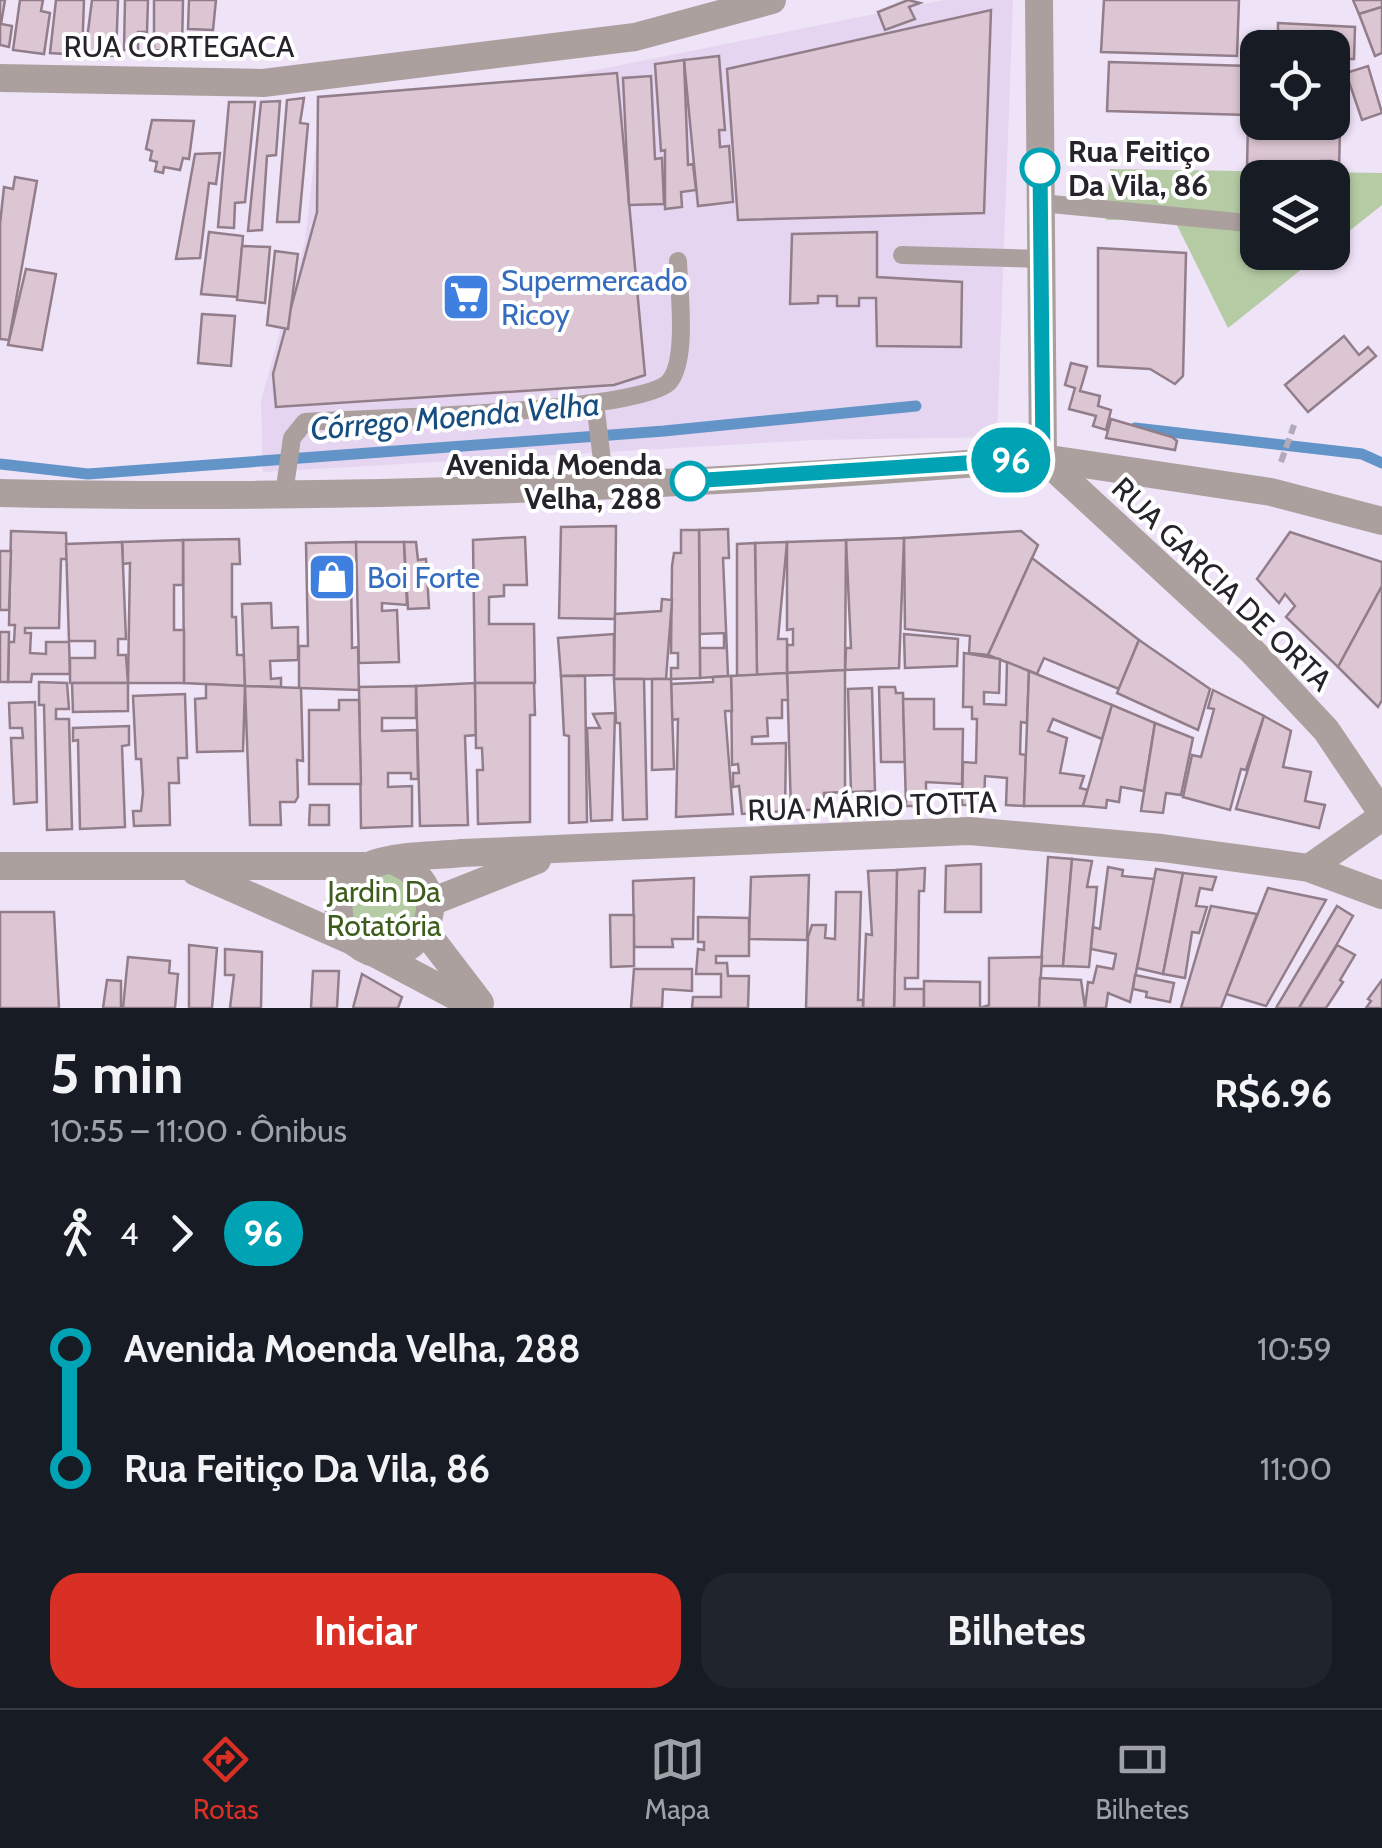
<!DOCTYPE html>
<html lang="pt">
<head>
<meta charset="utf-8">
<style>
	body { margin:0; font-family:Cabin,sans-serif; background:#20242c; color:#f1f3f6; height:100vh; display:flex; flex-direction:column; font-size:38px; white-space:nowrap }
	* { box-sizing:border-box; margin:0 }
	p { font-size:32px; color:#9ea1a6 }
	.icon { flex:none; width:55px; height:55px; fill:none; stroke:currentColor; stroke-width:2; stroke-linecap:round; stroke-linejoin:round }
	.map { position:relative; height:1008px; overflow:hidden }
	.sheet { display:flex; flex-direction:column; background:#171b24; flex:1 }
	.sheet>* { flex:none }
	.badge { padding:0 20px; border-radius:32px; font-size:35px; line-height:65px }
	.controls { position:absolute; left:1240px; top:30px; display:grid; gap:20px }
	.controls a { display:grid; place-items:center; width:110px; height:110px; border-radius:20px; background:#171b24; box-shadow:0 2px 8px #0004; font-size:50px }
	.map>.badge { position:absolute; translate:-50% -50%; box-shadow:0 0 0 5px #fff }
	.legs { display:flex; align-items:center; gap:15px; height:110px; padding:0 50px; font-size:32px }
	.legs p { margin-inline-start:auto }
	.headline { display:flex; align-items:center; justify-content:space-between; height:170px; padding:0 50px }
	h1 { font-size:55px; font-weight:700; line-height:75px }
	.cta { display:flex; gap:20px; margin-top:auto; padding:20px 50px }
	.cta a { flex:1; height:115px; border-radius:30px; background:#d93025; color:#fff; font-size:40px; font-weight:700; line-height:115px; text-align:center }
	.cta a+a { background:#20242c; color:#f1f3f6 }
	ul { padding:0 50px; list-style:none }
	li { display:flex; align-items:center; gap:35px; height:120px; font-size:38px }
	li i { display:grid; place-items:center; width:15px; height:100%; margin:0 12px; background:currentColor }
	li i::after { content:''; width:25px; height:25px; margin:-12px; border:8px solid; border-radius:50%; background:#171b24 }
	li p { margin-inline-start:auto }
	li:first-child i { background:linear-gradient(#0000 50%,currentColor 0) }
	li:last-child i { background:linear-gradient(currentColor 50%,#0000 0) }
	.tab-bar { display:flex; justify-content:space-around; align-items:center; height:140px; border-top:2px solid #363941; background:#171b24; font-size:28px; color:#9ea1a6 }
	.tab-bar a { display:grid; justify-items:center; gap:5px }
	.tab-bar .on { color:#d93025 }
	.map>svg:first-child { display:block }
</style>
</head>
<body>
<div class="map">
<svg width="1382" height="1008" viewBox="0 0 1382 1008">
	<rect width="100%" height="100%" fill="#efe3f8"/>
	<path fill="#e6d5f0" d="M944,0H1013L997,437L814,440L263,472L261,401L305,241L319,117L532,83Z"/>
	<g fill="#b5cba4">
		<path d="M1110,169L1382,173V205L1333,244L1332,178H1258V252L1322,253L1228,328L1174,219L1106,220Z"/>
		<circle cx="384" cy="908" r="35"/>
	</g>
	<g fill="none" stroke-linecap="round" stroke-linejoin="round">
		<g stroke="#6394c8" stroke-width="11">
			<path d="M1135,428L1362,454L1382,463"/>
			<path d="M0,464L88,474L664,431L916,406"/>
		</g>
	</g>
	<g fill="#dcc6d3" stroke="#927e8a" stroke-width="2.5">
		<path d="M0,0H5L1,24L12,26L9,47L0,45Z"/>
		<path d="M20,0H43L41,11L50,13L44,54L13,50Z"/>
		<path d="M56,0H84L82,55L50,53Z"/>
		<path d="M92,0H118L116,56L85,55Z"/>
		<path d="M125,0H148L147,32H138V50H124Z"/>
		<path d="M154,0H183L182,51L154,50Z"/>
		<path d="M189,0H216L213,30L188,29Z"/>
		<path d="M908,0L920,3L909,7L915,19L885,30L878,12Z"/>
		<path d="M1104,0H1239L1237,56L1101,52Z"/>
		<path d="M1353,0H1382V7L1359,14Z"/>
		<path d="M1382,7V53L1375,56L1359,14Z"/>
		<path d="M991,10L984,213L738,220L727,69Z"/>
		<path d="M1278,23L1355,27L1354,59H1332V48H1258L1257,56L1258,31L1278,32Z"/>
		<path d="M719,56L725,130H719L720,147L729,146L733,202L698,206L684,60Z"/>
		<path d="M684,60L688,165L693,164L696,190L681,192L682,207L665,209V150L661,151L655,64Z"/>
		<path d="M1109,62L1250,66L1248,115L1107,111Z"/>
		<path d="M1368,66L1382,113L1362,120L1346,73Z"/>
		<path d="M617,73L645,375L614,385L276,407L273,374L317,212L318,97Z"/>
		<path d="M651,76L655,159L662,158L664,204L629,205L623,78Z"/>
		<path d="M304,98L300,123L308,124L299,222H277L287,100Z"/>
		<path d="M280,101L276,155L267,156L262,230L248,231L261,102Z"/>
		<path d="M229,102H255L245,202L235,203L234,228L218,227Z"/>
		<path d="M152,120L194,121L189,159L183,158L180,170L164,167L163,173L155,171L157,162L150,160L152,151L146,149Z"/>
		<path d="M1248,122L1340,127L1339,171H1331V161H1322V168L1247,167Z"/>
		<path d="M220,153L216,184L209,183L200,258L176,259L195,154Z"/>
		<path d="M15,177L37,181L9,340L0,339V224L4,187L13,189Z"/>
		<path d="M209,232L243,236L238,297L201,294Z"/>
		<path d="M877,232V277L962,282L961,347L877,346L876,298H859V306H837V296H818V303L790,304L792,234Z"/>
		<path d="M242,246L270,247L265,303L237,300Z"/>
		<path d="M1098,248L1186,253L1183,376L1175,384L1150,369L1098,366Z"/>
		<path d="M275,251L298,254L288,329L267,325Z"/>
		<path d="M26,269L56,274L42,350L8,345Z"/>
		<path d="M202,314L235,316L231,366L198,363Z"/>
		<path d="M1344,336L1359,355L1368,347L1376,356L1308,412L1285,385Z"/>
		<path d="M1071,363L1087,367L1080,391L1100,396L1098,406L1111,410L1106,430L1093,426L1096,416L1069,409L1075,388L1065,385Z"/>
		<path d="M1111,419L1172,437L1177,441L1175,450L1106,438Z"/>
		<path d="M616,526L615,619L559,618L561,527Z"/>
		<path d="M728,529L729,558H723L728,676L700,678V648H724V633L700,634L699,530Z"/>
		<path d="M681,530H699L700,678L671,679V668H678V653H671L672,566L674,553H681Z"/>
		<path d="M11,531L66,533L67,559H61L59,628H25V633H31L30,653L46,654V642H69L70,674H32L31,682H8L9,642H14L15,625H9Z"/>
		<path d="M1021,531L1038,545L988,655L969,653L970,636L905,629L904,538Z"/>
		<path d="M1290,532L1382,562V586L1338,667L1286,617L1295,606L1285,594L1279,603L1257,579Z"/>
		<path d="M525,537L527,585H504V596L489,597V624H534L535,683H475L473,540Z"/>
		<path d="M904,538L899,668L845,670L846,648H851L846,540Z"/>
		<path d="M239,539L240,564H232V617H236L237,655H244L245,686L184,683L183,540Z"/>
		<path d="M183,540V585H174V630H184V683H128L130,563L123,564L122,542Z"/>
		<path d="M846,540L845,670L787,673V645H793V629L787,630V542Z"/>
		<path d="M122,542L126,639H118V655H126L128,683H70V658H95V641H69L66,544Z"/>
		<path d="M356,542L357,567H351L352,648L358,647L359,690L299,688V646H308L306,543Z"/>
		<path d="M356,542H404L407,605L382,603V611L397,610L399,662L359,663Z"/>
		<path d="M404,542H416L418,560L426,559L429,608L408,609Z"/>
		<path d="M787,542L778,639H787V673L757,675L755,543Z"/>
		<path d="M755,543L757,675L737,676V544Z"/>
		<path d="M0,551H11L9,610H0Z"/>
		<path d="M1032,558L1139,640L1119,689L1044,658L1037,674L988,655Z"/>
		<path d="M1382,586V700L1378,707L1338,667Z"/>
		<path d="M662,599L672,600L666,679H614L615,614L661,611Z"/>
		<path d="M271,603L272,628L298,627V660L270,661L271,679L281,678V687L245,686L242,604Z"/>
		<path d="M0,632H9L8,682H0Z"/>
		<path d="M614,634V675L561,676L558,638Z"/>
		<path d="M904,634L958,639L957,666L905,668Z"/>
		<path d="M1139,640L1210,689L1198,730L1117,693Z"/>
		<path d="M964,653L1000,659L999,693L984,692V704L1006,705L1007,662L1029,671L1027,723L1021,722L1020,754L1026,755L1024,806L1006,805L1007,778L985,776L984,805H962L963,762L976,763L977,719H972V707H963Z"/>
		<path d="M845,670V792L824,793L825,809L791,811L787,673Z"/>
		<path d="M1029,671L1112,705L1102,739L1053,719L1048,731L1067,738L1060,773L1084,776L1080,788L1088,790L1083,806H1024Z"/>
		<path d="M787,673L788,700H782V718H767L768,736L752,737V744L786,743L785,811L742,814L739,786L733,787V773H739L738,764L732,765L731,676Z"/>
		<path d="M561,676H585L587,822L569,823V736L564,735Z"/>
		<path d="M731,676L732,711H725L733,814L676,817L678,719L672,720L671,684L713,682V677Z"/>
		<path d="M614,679H644L647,819L623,820L620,723H616Z"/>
		<path d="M652,679H671L674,769L652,770Z"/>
		<path d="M39,682L67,683L69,709H56V719H69L72,829L47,830L44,705H39Z"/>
		<path d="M72,683H128V711L73,712Z"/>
		<path d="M475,683L476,735L465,736L468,825L420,826L416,686Z"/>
		<path d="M475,683H534L535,715H530V822L478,824L477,770H483L482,748H476Z"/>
		<path d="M206,684L245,686L243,751L197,752L195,699L206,698Z"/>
		<path d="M245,686L301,688L303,761L297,760L298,797L295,802H280L281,825H250Z"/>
		<path d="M416,686V718H382V731L417,730L418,779H411V773H388V787L412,786V826L361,828L359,687Z"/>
		<path d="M879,687H895L896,693H903L905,762H881Z"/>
		<path d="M872,688L875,791L851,792L848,689Z"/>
		<path d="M1213,690L1264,716L1246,770L1241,769L1230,810L1183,797L1192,755L1201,757L1214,709L1208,708Z"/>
		<path d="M185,694L187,758H178L179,783H169L170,825L134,826L133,811H141L143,793L141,759H136L133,696Z"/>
		<path d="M903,699H934V729H963L962,784L926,782V806H906Z"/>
		<path d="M339,700H359L361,784H309V710H339Z"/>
		<path d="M35,702L37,802L14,804L11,738H23L22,728H10L9,703Z"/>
		<path d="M1112,705L1155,723L1144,791L1121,787L1119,802L1107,800L1106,808L1083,806Z"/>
		<path d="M615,713L612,820L591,821L587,728H600L593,714Z"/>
		<path d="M1264,716L1291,731L1283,767L1311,772L1305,801L1325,805L1319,828L1236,809Z"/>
		<path d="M1155,723L1193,738L1181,795L1166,793L1163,813L1141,811Z"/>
		<path d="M129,726V745L122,746L125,827L80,829L78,740L73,741V728Z"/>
		<path d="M310,805H329V825H309Z"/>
		<path d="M1048,857L1072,859L1063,966H1041Z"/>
		<path d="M1072,859L1092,861L1087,887H1097L1089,967L1063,966Z"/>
		<path d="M981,864V912H945L946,866Z"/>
		<path d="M1108,867L1123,870L1122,876L1155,879L1130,1002L1108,993L1106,1008H1085L1088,982L1093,983L1097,966L1113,969L1116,954L1091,949L1093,927L1100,929Z"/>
		<path d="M925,868L924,891H919L918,978H905V989H924V1008H894L897,870Z"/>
		<path d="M1156,869L1183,873L1163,974L1137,968Z"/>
		<path d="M897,870L894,1008H863L866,934L872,935L868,871Z"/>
		<path d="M1183,873L1216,877L1212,890L1200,888L1196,906L1207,907L1199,933L1192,932L1185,978L1163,974Z"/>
		<path d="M809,875L807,940L749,939L751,877Z"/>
		<path d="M694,878L693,939H672L673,947H634L633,881Z"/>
		<path d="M1268,888L1326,900L1266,1006L1226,994Z"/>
		<path d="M836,892H861L858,1000H863V1008H806L808,937L812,925H826L825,938L835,939Z"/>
		<path d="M1211,906L1257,914L1221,1008H1181Z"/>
		<path d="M1337,906L1353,916L1337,944L1299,1008H1276Z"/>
		<path d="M0,912H54L59,1008H0Z"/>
		<path d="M610,915H634V966L611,967Z"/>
		<path d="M698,917L749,918V956H716V963H727L728,976H749L748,1008H692L693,997H721V974H696L698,949L704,950V942H698Z"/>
		<path d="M189,945L217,948L212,1008H189Z"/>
		<path d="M1337,945L1355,955L1340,980L1343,982L1326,1008H1299Z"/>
		<path d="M225,949L262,952L261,1008H230L234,975H225Z"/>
		<path d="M128,957L170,961L169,973L178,974L175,1008H123Z"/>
		<path d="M1042,957L1039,1008H980L989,1005V958Z"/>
		<path d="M634,969H692V991L663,989L662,1008H631Z"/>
		<path d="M313,971H339L337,1008H311Z"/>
		<path d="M362,974L402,997L398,1008H353Z"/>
		<path d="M1135,975L1174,983L1170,1002L1146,997L1147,992L1133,989Z"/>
		<path d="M1040,978L1081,980L1085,1008H1039Z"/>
		<path d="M107,980L121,981V1008H103Z"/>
		<path d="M1382,980V1008H1366L1371,1001L1368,999Z"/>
		<path d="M924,981L980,982V1008H924Z"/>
	</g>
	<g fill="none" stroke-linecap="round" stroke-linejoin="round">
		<path stroke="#b2a9b9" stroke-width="6" stroke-dasharray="10 5" stroke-linecap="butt" d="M1281,462L1294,425"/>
		<g stroke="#aca09f" stroke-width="18">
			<path d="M1041,203L1258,224"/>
			<path d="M902,255L1041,259"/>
			<path d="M595,403L605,485"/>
			<path d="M284,494L292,438L305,422C363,418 640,413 669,382C688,361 679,290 678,261"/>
		</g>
		<g stroke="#aca09f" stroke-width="28">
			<path d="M0,78L263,83L635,37L772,0"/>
			<path d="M1043,458L1271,492L1382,521"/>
			<path d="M394,861C471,894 408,986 355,943C343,934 337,918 339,903C345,850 422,858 462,853L969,831L1162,848L1309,868L1382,895"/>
			<path d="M0,866H363"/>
			<path d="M1309,868L1382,817"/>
			<path d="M196,872L350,940"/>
			<path d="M431,902L537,860"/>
			<path d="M425,931L480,1003"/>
			<path d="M376,954L478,1008"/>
		</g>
		<g stroke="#aca09f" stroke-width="28">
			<path d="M1039,0L1043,458"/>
			<path d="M1043,458L1251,650L1326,730L1382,813"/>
			<path d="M0,493C348,501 696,486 1043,458"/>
		</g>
	</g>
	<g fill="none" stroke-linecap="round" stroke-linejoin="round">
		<g stroke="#fff" stroke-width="22">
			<path id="line-1" d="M690,481L1043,458L1040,168"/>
		</g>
		<use href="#line-1" stroke="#00a3b4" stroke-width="15"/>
	</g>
	<defs>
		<g id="supermarket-square" transform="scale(2.5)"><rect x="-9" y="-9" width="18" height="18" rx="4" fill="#3f7fe0" stroke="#fff"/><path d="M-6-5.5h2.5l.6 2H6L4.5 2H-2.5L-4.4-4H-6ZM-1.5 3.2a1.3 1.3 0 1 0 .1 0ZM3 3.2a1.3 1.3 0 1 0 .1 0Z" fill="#fff"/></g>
		<g id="shop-square" transform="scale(2.5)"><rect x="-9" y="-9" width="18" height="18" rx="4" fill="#3f7fe0" stroke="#fff"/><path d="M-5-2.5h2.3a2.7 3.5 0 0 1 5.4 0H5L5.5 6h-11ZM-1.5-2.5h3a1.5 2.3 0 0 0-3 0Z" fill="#fff"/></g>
	</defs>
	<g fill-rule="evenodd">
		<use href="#supermarket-square" x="466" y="297"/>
		<use href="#shop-square" x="332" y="577"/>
	</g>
	<g fill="#fff" stroke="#00a3b4" stroke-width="5">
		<circle cx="1040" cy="168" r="18"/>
		<circle cx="690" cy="481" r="18"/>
	</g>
	<g text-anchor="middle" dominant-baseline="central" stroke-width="8" stroke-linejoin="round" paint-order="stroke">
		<g font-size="30" fill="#27232a" stroke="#fff">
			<text x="179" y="46">RUA CORTEGACA</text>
			<text transform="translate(1222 584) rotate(44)">RUA GARCIA DE ORTA</text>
			<text transform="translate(872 806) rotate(-2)">RUA MÁRIO TOTTA</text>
		</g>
		<g font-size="30" font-weight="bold" fill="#27232a" stroke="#fff" text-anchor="start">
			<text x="1068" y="151">Rua Feitiço<tspan x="1068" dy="34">Da Vila, 86</tspan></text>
			<text x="662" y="464" text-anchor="end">Avenida Moenda<tspan x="662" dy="34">Velha, 288</tspan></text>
		</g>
		<g font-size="30" fill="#366cbe" stroke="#fff" text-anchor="start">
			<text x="501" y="280">Supermercado<tspan x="501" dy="34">Ricoy</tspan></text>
			<text x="367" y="577">Boi Forte</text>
		</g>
		<g font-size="30" fill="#3e5d1c" stroke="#fff">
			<text x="384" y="891">Jardin Da<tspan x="384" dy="34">Rotatória</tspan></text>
		</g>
		<g font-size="32" font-style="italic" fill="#184d7f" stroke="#fff">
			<text transform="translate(455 416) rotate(-5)">Córrego Moenda Velha</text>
		</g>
	</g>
</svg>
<div class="controls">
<a><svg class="icon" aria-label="locate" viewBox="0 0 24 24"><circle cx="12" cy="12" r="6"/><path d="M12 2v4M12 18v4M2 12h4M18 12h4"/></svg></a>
<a><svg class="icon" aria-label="layers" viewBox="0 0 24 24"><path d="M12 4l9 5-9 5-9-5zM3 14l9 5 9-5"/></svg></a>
</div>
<b class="badge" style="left:1011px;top:460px;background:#00a3b4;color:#fff">96</b>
</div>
<section class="sheet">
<div class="headline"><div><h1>5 min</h1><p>10:55 – 11:00 · Ônibus</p></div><b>R$6.96</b></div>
<div class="legs"><svg class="icon" aria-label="walk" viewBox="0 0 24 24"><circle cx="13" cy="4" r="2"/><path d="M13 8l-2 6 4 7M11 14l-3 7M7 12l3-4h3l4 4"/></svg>4<svg class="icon" aria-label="forward" viewBox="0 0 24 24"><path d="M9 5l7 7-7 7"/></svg><b class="badge" style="background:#00a3b4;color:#fff">96</b></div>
<ul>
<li><i style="color:#00a3b4"></i><b>Avenida Moenda Velha, 288</b><p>10:59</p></li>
<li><i style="color:#00a3b4"></i><b>Rua Feitiço Da Vila, 86</b><p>11:00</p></li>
</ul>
<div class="cta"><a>Iniciar</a><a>Bilhetes</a></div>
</section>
<nav class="tab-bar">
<a class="on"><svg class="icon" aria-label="directions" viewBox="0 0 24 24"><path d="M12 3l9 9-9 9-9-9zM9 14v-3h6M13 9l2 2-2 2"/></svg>Rotas</a>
<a><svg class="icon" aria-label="map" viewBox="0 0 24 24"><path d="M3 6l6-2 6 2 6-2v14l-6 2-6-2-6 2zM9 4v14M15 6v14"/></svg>Mapa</a>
<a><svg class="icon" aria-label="tickets" viewBox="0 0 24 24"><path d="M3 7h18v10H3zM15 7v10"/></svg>Bilhetes</a>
</nav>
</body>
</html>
